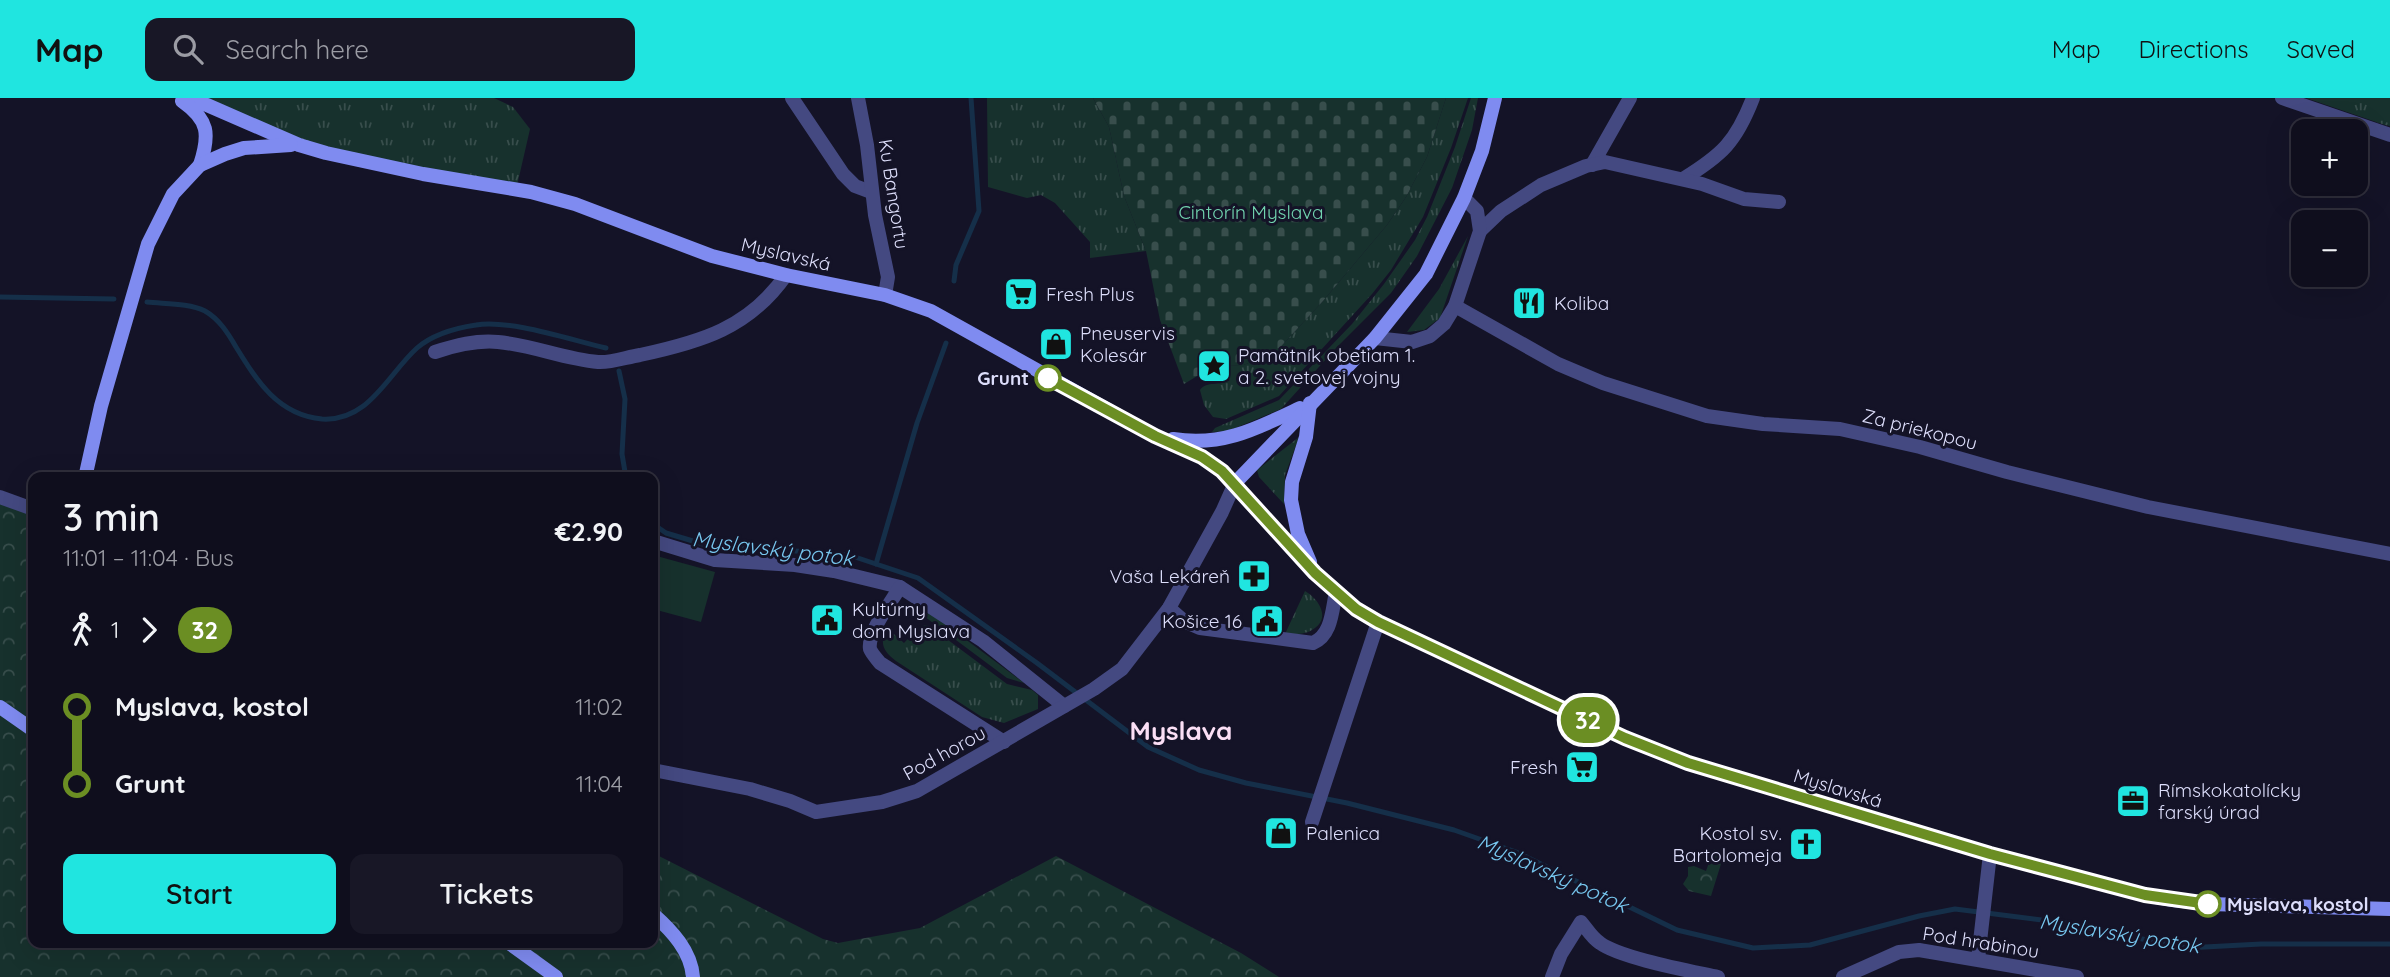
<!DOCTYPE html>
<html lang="en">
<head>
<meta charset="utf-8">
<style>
	body { margin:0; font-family:Quicksand,sans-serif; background:#181726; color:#f1f3f6; height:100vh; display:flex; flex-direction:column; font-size:26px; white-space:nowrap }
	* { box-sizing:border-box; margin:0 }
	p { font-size:23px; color:#9b9ca4 }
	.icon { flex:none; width:38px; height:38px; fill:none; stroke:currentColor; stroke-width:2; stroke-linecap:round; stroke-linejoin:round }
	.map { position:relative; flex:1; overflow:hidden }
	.side { position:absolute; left:28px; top:374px; width:630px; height:476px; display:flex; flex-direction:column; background:#0f0e1d; border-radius:14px; box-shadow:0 7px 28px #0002,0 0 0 2px #2f2e3b }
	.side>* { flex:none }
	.badge { padding:0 14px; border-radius:23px; font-size:24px; line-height:46px }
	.controls { position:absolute; left:2291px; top:21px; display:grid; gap:14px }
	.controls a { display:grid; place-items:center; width:77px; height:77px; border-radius:14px; background:#0f0e1d; box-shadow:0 7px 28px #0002,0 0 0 2px #2f2e3b; font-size:35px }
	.map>.badge { position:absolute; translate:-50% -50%; box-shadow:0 0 0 4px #fff }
	.legs { display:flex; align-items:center; gap:10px; height:77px; padding:0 35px; font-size:23px }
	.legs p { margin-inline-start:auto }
	.summary { display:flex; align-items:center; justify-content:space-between; height:119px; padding:0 35px }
	h1 { font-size:38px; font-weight:600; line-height:52px }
	.action { display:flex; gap:14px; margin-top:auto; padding:14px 35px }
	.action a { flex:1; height:80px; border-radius:14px; background:#20e5e0; color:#111; font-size:28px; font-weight:600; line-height:80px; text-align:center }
	.action a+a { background:#181726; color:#f1f3f6 }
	ul { padding:0 35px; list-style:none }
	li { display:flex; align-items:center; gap:24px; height:77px; font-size:26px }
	li i { display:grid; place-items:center; width:10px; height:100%; margin:0 9px; background:currentColor }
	li i::after { content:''; width:18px; height:18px; margin:-9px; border:5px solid; border-radius:50%; background:#0f0e1d }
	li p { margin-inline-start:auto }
	li:first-child i { background:linear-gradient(#0000 50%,currentColor 0) }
	li:last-child i { background:linear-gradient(currentColor 50%,#0000 0) }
	header { display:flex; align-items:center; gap:42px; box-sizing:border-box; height:98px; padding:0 35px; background:#20e5e0; color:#111 }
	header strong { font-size:33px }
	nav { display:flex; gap:38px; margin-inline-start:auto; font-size:24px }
	.search { width:490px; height:63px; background:#181726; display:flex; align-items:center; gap:18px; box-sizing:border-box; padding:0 24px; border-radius:14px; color:#9b9ca4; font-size:26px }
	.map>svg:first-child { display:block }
</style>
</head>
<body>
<header>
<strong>Map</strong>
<div class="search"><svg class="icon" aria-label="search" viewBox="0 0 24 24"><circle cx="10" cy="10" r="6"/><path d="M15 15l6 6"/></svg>Search here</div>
<nav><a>Map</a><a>Directions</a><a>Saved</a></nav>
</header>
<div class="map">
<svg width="2390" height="879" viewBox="0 0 2390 879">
	<defs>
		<pattern id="grass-tufts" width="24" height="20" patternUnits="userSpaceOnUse" patternTransform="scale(1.75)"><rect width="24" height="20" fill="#17312d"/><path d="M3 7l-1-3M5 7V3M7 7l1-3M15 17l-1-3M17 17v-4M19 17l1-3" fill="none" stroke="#384e4c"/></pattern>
		<pattern id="forest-crowns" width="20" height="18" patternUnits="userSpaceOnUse" patternTransform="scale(1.75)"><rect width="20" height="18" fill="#17312d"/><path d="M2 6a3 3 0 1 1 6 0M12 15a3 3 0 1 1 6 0" fill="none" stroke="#384e4c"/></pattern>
		<pattern id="cemetery-stones" width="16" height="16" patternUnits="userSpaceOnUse" patternTransform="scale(1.75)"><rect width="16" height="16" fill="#17312d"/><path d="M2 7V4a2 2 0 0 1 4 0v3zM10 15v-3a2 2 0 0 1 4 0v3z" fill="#384e4c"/></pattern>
	</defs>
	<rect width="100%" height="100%" fill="#141327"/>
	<g fill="url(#grass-tufts)">
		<path d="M184,0H494L513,9L530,31L516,92L326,55Z"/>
		<path d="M987,0H1093L1109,29L1124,98L1146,153L1090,160V144L1055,105L1041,97L1027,100L988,89Z"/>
		<path d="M1446,0H1468L1451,50L1423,119L1391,172L1372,196L1279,298L1226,321L1213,319L1204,307L1200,292C1207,282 1220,289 1230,282L1222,276L1219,268L1243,267L1273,257L1323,203L1387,127L1406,99L1427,59Z"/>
		<path d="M1471,0H1478L1472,32L1452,90L1417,158L1391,195L1336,250L1281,311L1228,333L1212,334L1215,330L1279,302L1352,226L1384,186L1415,142L1427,119L1455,49Z"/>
		<path d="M2306,0H2390V28L2385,27Z"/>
		<path d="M1468,138L1440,220L1424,232L1407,234L1439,191Z"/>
		<path d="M1299,339L1285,377L1284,406L1259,379L1257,372Z"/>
		<path d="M1305,493C1319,501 1332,521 1312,532C1304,537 1293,536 1285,536Z"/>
		<path d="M909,507L921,508L1024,585L1007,580Z"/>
		<path d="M928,527L1007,586L1032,592L1038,597V611L1004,625L982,619L896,563C883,553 879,545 887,530L904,545L920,528Z"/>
	</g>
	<g fill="url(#forest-crowns)">
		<path d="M0,399L33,411V845H653V755L823,841L838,845L920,830L1056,758L1241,855L1279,879H0Z"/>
		<path d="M1714,751L1725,753L1711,798L1689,793L1683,786L1688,778V769L1694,768L1706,773Z"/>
	</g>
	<path fill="url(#cemetery-stones)" d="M1093,0H1446L1427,59L1406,99L1387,127L1323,203L1273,257L1243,267L1212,269L1184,286L1160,222L1146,153L1124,98L1109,29Z"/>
	<path fill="#17312d" d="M653,457L715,474L701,524L653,511Z"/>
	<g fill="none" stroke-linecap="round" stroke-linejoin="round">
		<g stroke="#152f49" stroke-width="5">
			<path d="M954,183L956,167L979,113L971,0"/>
			<path d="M0,199L114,201"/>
			<path d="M147,204C165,206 189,205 205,213C219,221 228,235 236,249C257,283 278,317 322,321C369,324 388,276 417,250C432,237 456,230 476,227C509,221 571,242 606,250"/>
			<path d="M619,273L625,301L622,356L626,380"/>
			<path d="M653,426L666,435L703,446L849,457L918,480L1037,565L1148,649L1199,672L1246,685L1347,705L1454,732L1516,754L1677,832L1753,850L1810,847L1919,818L1955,811L2065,825L2186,850L2261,846H2390"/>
			<path d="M876,466L917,325L946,245"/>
		</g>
		<g stroke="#444981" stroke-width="14">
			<path d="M792,0L843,76L855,88L871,94"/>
			<path d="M858,0L867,47L875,117L888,179L885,197"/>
			<path d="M2282,0L2390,37"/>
			<path d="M1592,67L1630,0"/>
			<path d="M1683,81C1722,57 1736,44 1753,0"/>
			<path d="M1480,133L1501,113L1541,87L1586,68L1605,64L1702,86L1744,101L1779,104"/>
			<path d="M1455,208L1558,266L1603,285L1707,318L1763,326L1840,331L1920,349L2007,374L2148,409L2390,456"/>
			<path d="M1375,240L1412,244L1430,238L1444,226L1455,208L1480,133L1477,113L1464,100"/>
			<path d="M435,254C456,247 476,242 498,244C532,247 564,261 598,264C611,265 627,259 640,257C701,244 749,230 786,177"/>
			<path d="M0,399L33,411"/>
			<path d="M653,443L715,462L795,467L834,473L900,489"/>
			<path d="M1169,510L1184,523L1200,530L1313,545C1332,537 1332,512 1336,494"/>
			<path d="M1004,644L880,565C877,561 872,556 870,551C867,535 892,503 900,489L983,543L1064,608"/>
			<path d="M653,672L750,691L790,703L816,714L882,704L917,693L1094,591L1122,571L1169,510L1222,414L1235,385"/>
			<path d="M1312,724L1378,524"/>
			<path d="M1978,861L1990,756"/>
			<path d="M1552,879L1561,856L1581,824C1587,831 1592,840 1600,845C1620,860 1691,873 1718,879"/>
			<path d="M1843,879L1899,854L1919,852L2077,879"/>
		</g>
		<g stroke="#7f8bf0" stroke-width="14">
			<path d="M184,0L207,7L299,47L326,55L423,76L531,94L575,106L712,158L786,177L885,197L931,213L1155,338L1202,359L1222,373L1315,475L1356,511L1378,524L1625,640L1688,665L1990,756L2145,797L2173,802L2209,806L2390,811"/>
			<path d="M182,3C209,22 210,36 200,67"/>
			<path d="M1173,341C1222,349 1256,331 1300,310"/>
			<path d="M85,380L101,308L148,146L173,96L200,67L225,56L244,50L291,47"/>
			<path d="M1235,385L1375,240L1426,176L1464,100L1482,53L1495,0"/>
			<path d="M1310,464L1298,436L1291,402L1292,384L1306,339L1310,305"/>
			<path d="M0,609L33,632"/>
			<path d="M653,816C672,833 691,853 693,879"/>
			<path d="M509,845L556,879"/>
		</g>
	</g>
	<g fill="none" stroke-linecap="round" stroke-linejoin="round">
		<g stroke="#fff" stroke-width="16">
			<path id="line-1" d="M1048,280L1155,338L1202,359L1222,373L1315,475L1356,511L1378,524L1625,640L1688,665L1990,756L2145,797L2208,806"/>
		</g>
		<use href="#line-1" stroke="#6b8e23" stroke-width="10"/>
	</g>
	<defs>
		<g id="supermarket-square" transform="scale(1.75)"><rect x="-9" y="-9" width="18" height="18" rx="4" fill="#20e5e0" stroke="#141327"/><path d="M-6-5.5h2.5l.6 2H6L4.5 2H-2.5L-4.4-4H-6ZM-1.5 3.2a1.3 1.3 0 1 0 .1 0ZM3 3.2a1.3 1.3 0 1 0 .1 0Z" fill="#111"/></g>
		<g id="restaurant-square" transform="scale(1.75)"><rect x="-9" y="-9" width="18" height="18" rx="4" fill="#20e5e0" stroke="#141327"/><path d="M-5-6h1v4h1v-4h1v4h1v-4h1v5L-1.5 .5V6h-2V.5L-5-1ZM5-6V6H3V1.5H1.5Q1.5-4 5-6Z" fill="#111"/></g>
		<g id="shop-square" transform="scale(1.75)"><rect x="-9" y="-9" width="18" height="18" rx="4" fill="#20e5e0" stroke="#141327"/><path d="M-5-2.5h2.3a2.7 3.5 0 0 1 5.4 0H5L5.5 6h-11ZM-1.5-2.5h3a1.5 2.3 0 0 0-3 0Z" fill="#111"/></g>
		<g id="sight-square" transform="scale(1.75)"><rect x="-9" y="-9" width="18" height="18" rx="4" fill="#20e5e0" stroke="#141327"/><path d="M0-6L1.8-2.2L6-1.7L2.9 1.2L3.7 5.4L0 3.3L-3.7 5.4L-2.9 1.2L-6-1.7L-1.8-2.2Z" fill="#111"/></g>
		<g id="pharmacy-square" transform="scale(1.75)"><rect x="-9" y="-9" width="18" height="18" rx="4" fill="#20e5e0" stroke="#141327"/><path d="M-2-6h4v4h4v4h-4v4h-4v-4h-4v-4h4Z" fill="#111"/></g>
		<g id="civic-square" transform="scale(1.75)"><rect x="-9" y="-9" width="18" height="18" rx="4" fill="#20e5e0" stroke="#141327"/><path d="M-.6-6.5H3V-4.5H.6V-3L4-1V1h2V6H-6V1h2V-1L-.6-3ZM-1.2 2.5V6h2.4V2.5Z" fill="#111"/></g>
		<g id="office-square" transform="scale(1.75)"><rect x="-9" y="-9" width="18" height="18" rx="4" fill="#20e5e0" stroke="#141327"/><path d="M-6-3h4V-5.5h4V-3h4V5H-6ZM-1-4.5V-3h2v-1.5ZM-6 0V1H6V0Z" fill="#111"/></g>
		<g id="church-square" transform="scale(1.75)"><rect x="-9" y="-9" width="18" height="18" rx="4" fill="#20e5e0" stroke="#141327"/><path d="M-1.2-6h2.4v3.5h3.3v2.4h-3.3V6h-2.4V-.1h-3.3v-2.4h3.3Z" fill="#111"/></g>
	</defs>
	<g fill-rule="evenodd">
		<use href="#supermarket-square" x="1021" y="196"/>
		<use href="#restaurant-square" x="1529" y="205"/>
		<use href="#shop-square" x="1056" y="246"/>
		<use href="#sight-square" x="1214" y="268"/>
		<use href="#pharmacy-square" x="1254" y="478"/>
		<use href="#civic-square" x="827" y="522"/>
		<use href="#civic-square" x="1267" y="523"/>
		<use href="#supermarket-square" x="1582" y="669"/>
		<use href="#office-square" x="2133" y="703"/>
		<use href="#shop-square" x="1281" y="735"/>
		<use href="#church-square" x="1806" y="746"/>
	</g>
	<g fill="#fff" stroke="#6b8e23" stroke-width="3.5">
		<circle cx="1048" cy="280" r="12"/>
		<circle cx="2208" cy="806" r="12"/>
	</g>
	<g text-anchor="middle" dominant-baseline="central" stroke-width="6" stroke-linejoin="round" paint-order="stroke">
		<g font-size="19" fill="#dddefb" stroke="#141327">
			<text transform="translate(894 96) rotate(81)">Ku Bangortu</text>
			<text transform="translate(786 156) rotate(13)">Myslavská</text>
			<text transform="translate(1920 331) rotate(14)">Za priekopou</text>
			<text transform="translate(944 655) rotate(-29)">Pod horou</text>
			<text transform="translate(1838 690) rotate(17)">Myslavská</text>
			<text transform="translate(1981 844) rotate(9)">Pod hrabinou</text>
		</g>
		<g font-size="19" fill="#71d4af" stroke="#141327">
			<text x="1251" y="114">Cintorín Myslava</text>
		</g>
		<g font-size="19" fill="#dddefb" stroke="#141327" text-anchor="start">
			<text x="1046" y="196">Fresh Plus</text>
			<text x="1554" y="205">Koliba</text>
			<text x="1080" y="235">Pneuservis<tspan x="1080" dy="22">Kolesár</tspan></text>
			<text x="1238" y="257">Pamätník obetiam 1.<tspan x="1238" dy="22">a 2. svetovej vojny</tspan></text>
			<text x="1230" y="478" text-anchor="end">Vaša Lekáreň</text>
			<text x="852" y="511">Kultúrny<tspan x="852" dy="22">dom Myslava</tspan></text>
			<text x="1242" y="523" text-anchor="end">Košice 16</text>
			<text x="1558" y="669" text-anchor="end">Fresh</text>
			<text x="2158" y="692">Rímskokatolícky<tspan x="2158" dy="22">farský úrad</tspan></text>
			<text x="1306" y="735">Palenica</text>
			<text x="1782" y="735" text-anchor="end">Kostol sv.<tspan x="1782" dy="22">Bartolomeja</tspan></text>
		</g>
		<g font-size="19" font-weight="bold" fill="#dddefb" stroke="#141327" text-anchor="end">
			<text x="1029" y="280">Grunt</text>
			<text x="2227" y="806" text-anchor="start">Myslava, kostol</text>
		</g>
		<g font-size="21" font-style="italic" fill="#77c7ef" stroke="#141327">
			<text transform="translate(773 450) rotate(7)">Myslavský potok</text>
			<text transform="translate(1553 775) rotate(24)">Myslavský potok</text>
			<text transform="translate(2120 835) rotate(9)">Myslavský potok</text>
		</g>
		<g font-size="26" font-weight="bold" fill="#fbdff5" stroke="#141327">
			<text x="1181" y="632">Myslava</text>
		</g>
	</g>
</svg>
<div class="controls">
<a>+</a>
<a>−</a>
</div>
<b class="badge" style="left:1588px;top:622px;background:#6b8e23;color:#fff">32</b>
<section class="side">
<div class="summary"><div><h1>3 min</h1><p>11:01 – 11:04 · Bus</p></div><b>€2.90</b></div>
<div class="legs"><svg class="icon" aria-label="walk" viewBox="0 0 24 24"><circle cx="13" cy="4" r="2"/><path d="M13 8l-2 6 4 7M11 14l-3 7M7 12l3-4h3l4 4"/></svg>1<svg class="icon" aria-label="forward" viewBox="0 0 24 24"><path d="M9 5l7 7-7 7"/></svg><b class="badge" style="background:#6b8e23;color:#fff">32</b></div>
<ul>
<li><i style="color:#6b8e23"></i><b>Myslava, kostol</b><p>11:02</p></li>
<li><i style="color:#6b8e23"></i><b>Grunt</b><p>11:04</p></li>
</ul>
<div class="action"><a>Start</a><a>Tickets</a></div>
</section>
</div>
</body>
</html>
